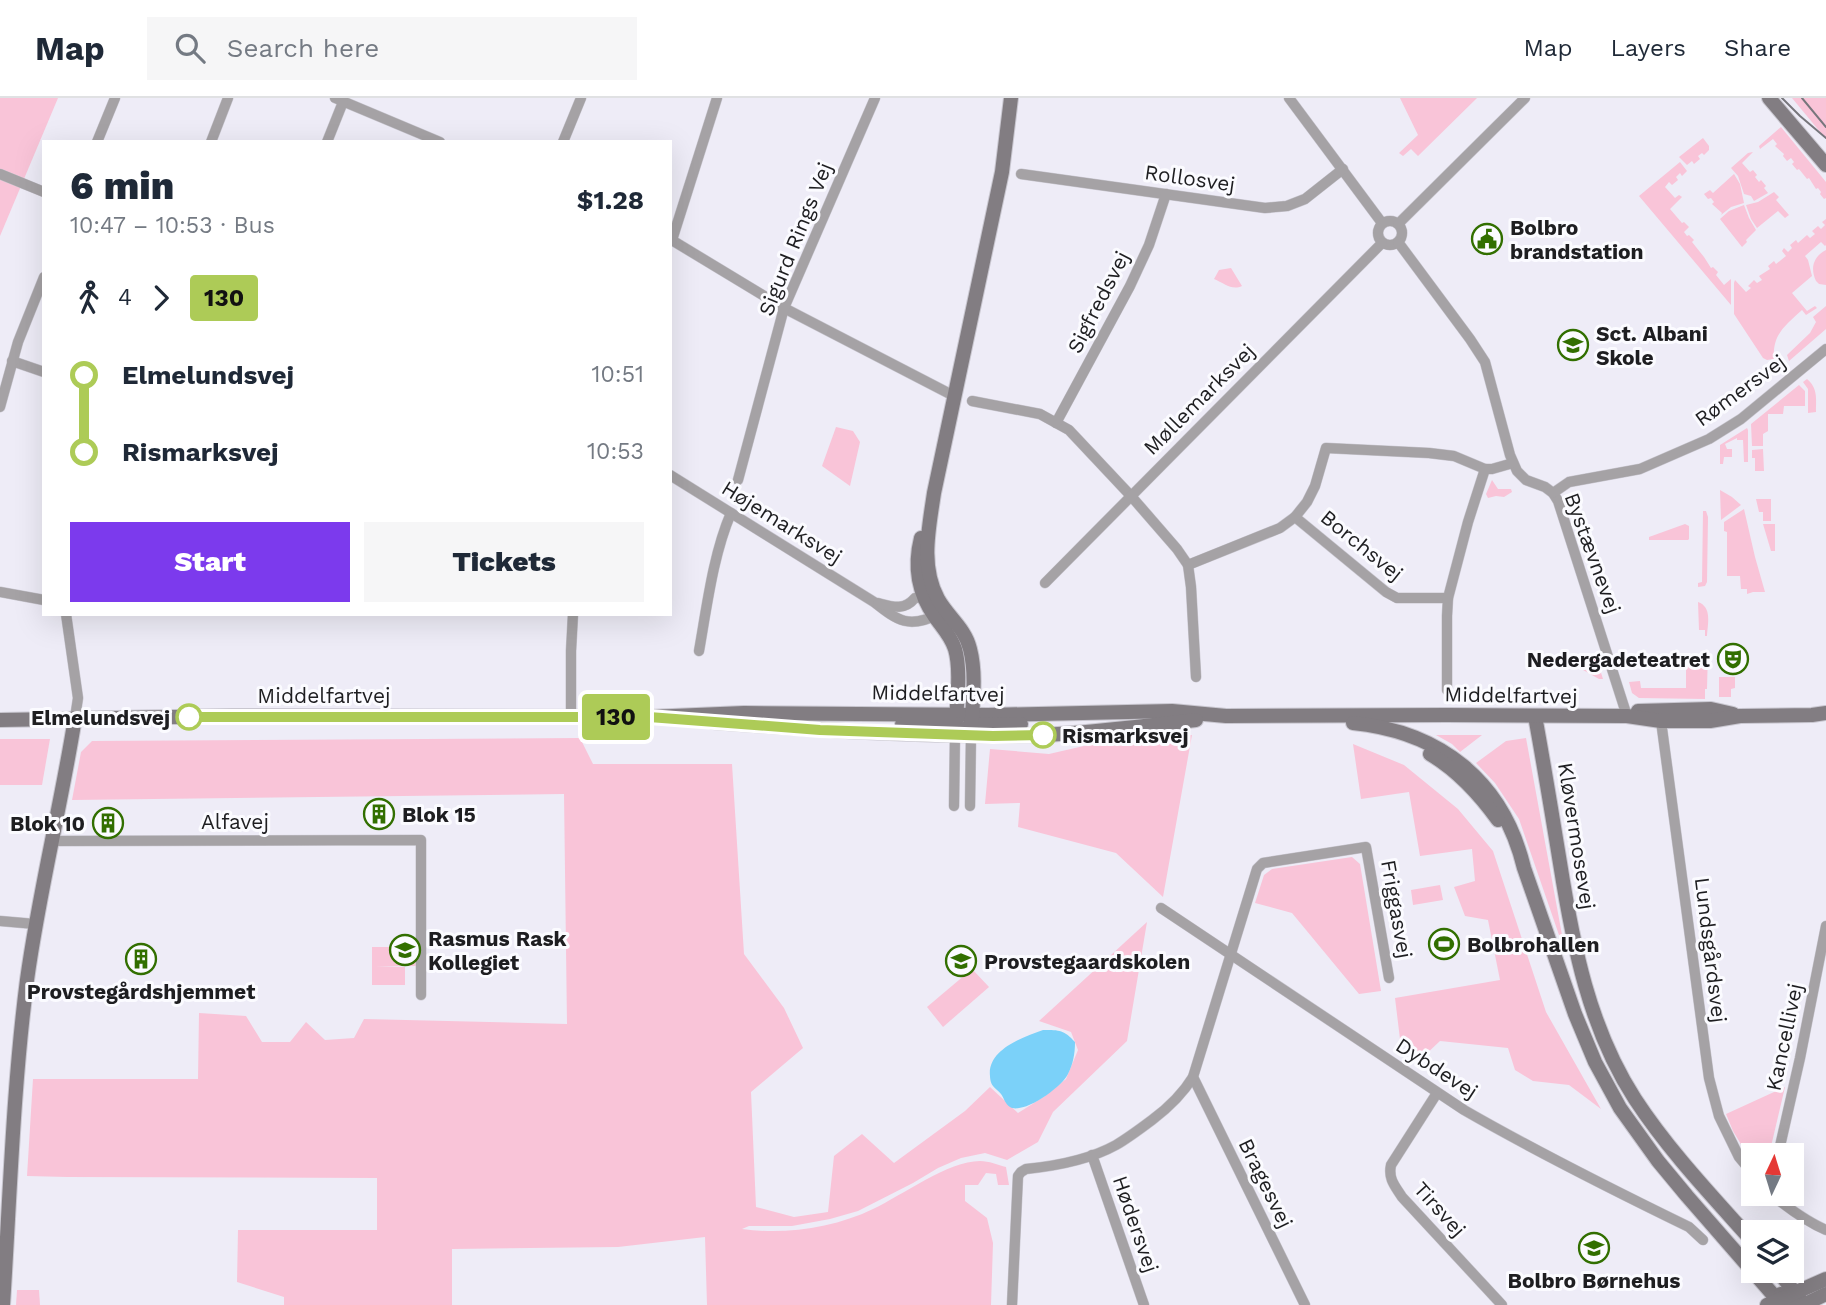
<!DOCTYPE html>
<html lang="en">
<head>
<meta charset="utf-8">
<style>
	body { margin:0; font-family:"Work Sans",sans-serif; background:#f6f6f7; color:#1f2937; height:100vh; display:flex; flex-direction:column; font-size:26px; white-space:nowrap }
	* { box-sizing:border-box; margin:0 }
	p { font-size:23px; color:#747a83 }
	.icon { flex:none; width:38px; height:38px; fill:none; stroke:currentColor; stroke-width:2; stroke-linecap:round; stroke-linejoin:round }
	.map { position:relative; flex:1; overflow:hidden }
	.drawer { position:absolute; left:42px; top:42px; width:630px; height:476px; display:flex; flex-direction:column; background:#fff; border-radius:0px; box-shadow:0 7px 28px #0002 }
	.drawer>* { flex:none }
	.badge { padding:0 14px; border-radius:5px; font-size:24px; line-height:46px }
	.needle { width:46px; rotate:4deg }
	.fabs { position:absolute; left:1741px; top:1045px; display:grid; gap:14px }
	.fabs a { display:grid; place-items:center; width:63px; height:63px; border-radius:0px; background:#fff; box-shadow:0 7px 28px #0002; font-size:35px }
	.map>.badge { position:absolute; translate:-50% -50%; box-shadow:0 0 0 4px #fff }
	.legs { display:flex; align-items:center; gap:10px; height:77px; padding:0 28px; font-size:23px }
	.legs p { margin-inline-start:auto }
	.summary { display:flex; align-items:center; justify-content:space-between; height:119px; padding:0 28px }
	h1 { font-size:38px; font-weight:800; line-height:52px }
	.action { display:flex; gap:14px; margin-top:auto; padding:14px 28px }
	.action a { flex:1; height:80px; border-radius:0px; background:#7c3aed; color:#fff; font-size:28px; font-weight:800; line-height:80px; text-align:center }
	.action a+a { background:#f6f6f7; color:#1f2937 }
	ul { padding:0 28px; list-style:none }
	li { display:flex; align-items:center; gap:24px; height:77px; font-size:26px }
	li i { display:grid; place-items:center; width:10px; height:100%; margin:0 9px; background:currentColor }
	li i::after { content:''; width:18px; height:18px; margin:-9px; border:5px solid; border-radius:50%; background:#fff }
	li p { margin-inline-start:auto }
	li:first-child i { background:linear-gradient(#0000 50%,currentColor 0) }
	li:last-child i { background:linear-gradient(currentColor 50%,#0000 0) }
	header { display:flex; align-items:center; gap:42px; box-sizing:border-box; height:98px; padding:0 35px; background:#fff; border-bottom:2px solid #e0e1e3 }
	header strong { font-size:33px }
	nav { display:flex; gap:38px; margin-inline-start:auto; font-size:24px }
	.search { width:490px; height:63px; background:#f6f6f7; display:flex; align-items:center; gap:18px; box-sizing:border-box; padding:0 24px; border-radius:0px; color:#747a83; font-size:26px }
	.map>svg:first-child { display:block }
</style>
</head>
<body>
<header>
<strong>Map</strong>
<div class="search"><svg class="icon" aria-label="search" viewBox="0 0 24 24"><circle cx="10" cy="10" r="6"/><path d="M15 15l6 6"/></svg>Search here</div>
<nav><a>Map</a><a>Layers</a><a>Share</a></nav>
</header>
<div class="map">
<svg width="1826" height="1207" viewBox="0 0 1826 1207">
	<rect width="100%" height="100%" fill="#eeecf7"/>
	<g fill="#f9c4d8">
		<path d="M0,0H58L0,138Z"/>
		<path d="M1400,0H1477L1418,58L1411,51L1403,58L1399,55L1418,37Z"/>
		<path d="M1792,0H1826V41Z"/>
		<path d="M1781,29L1826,84V100L1824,101L1820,96L1821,94L1818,90L1816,91L1809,80L1807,81L1799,71L1797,72L1792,66L1794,64L1791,60L1787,63L1783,58L1784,56L1775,48L1777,46L1773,41L1760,51L1759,48Z"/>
		<path d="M1703,40L1709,48V52L1704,57L1702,55L1698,58L1700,61L1694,66L1692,63L1687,67L1679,59Z"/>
		<path d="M1753,54L1742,65L1750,74L1753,72L1757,77L1755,79L1759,84L1761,82L1766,88L1764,90L1768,95L1754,103L1751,98L1744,96L1738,78L1731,70L1748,55Z"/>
		<path d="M1680,64L1687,73L1682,78L1680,75L1676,79L1678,82L1672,87L1669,84L1665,89L1675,100L1679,97L1682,99L1670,111L1682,125L1684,124L1689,129L1684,134L1687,138L1689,137L1694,142L1692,144L1704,159L1711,170L1713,169L1718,174L1716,177L1724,187L1731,181V207L1639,98Z"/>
		<path d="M1734,76L1740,86L1744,105L1731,109L1721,117L1722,115L1712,106L1714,104L1711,100L1708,101L1704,96L1710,92L1713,95Z"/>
		<path d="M1774,94L1779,99L1776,102L1789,117L1785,120L1778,113L1757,130L1751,121L1746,107L1758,104Z"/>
		<path d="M1744,107L1749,120L1756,132L1746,142L1747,144L1742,149L1720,121L1729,113Z"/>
		<path d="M1826,121V147L1825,148L1821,144L1805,158L1808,162L1812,178L1792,195L1807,213L1815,208L1817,210L1806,217L1802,212C1786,227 1772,236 1774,261L1767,262L1763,260L1734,216V185L1735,182L1746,194L1751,190L1748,188L1754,182L1757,185L1762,182L1759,178L1770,171L1768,168L1774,163L1776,166L1786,158L1782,153L1784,150L1788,154L1792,150L1790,147L1796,142L1798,145L1807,137L1810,140L1815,136L1812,133L1818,128L1821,131L1825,127L1822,124Z"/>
		<path d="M1826,152V187L1819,186L1816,183C1810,170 1813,159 1826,152Z"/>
		<path d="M1231,170L1242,188C1232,193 1224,185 1214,181L1219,172Z"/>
		<path d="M1826,208V231L1789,263L1787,257L1810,235L1816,224L1813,219Z"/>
		<path d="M1807,281C1818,290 1816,301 1816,314L1808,315V291L1803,284Z"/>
		<path d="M1799,287L1805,293V308H1784L1783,316H1768V333L1763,336V348H1752L1751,326Z"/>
		<path d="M836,329L853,333L860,344L850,388L822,368Z"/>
		<path d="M1747,330L1748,332V364H1744L1743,342H1737V340L1725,346L1727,351H1732V359H1724L1723,366H1720V347Z"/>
		<path d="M1763,351L1764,373H1755V360H1752V352Z"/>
		<path d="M1492,382L1498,391H1511L1512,394L1504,399L1496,398L1488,400L1486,396Z"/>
		<path d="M1720,392L1732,399L1741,407L1721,422Z"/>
		<path d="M1756,401H1771V423H1763V414H1759Z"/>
		<path d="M1744,411L1755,459L1765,494H1753L1747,496V491H1741L1740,478H1727V434L1724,433V424Z"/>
		<path d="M1703,413H1706L1708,419L1707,484L1705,488L1698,489V485L1702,484Z"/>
		<path d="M1685,426L1689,428V441L1688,442H1649V439Z"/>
		<path d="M1763,426H1775V453H1771Z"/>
		<path d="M1698,504C1712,509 1708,525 1707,538H1705V532H1699Z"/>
		<path d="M1708,553L1707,591H1705V601L1639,600L1632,595L1629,584L1640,583L1641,590H1686V565H1705V554Z"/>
		<path d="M1544,559H1550V566H1594V559H1596L1603,581H1599L1576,568H1544Z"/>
		<path d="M1719,579H1735V590L1731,591V599H1719Z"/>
		<path d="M1192,637L1163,799L1116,755L1018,729L1020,705L985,706L990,651L1049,656L1088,647Z"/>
		<path d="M1436,637H1482L1460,654L1452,646Z"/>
		<path d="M580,640L593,666H732L744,856L784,910L803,950L751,994L756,1109L794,1119L828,1114L834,1058L862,1036L894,1065L965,1013L990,989L1018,1015L1045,998L1066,981L1078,952L1071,934L1039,923L1147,824L1127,943L1053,1014L1038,1044L1007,1062L985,1055L961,1060L938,1070L913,1085L858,1113L830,1121L792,1128H749L742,1131C784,1137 834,1130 873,1111C903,1097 948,1063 980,1063C989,1063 998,1067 1006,1069L1009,1087H998L996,1076L986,1075L978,1087H965V1103L987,1120L993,1145L991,1207H707L705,1139L618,1149L452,1151V1207H284V1199L237,1184L238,1132H377V1080L67,1079L27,1078L33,981H198L199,915L246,918L262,944H290L306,924L325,942L354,940L364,921L567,926L564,696L72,702L81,654L92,643Z"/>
		<path d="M1526,640L1562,837H1559L1519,721L1495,685L1476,665L1506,643Z"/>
		<path d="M0,641H50L42,687H0Z"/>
		<path d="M1353,646L1404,667L1458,711L1493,753L1546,914L1601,1011L1569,987L1533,983L1515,972L1508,950L1440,943L1423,959L1400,941L1395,900L1500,882L1488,822L1465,818L1454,789L1475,783L1472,751L1420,758L1409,694L1361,701Z"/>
		<path d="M1352,759L1360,766L1381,893L1359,896L1292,815L1255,805L1264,777L1272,771Z"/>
		<path d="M1440,787L1443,802L1413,807L1411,792Z"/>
		<path d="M372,849H416V868H376L405,869V887H372Z"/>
		<path d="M972,871L989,889L943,929L927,909Z"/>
		<path d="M1785,989L1769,1057H1754L1753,1066L1733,1033L1726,1016Z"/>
		<path d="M17,1192H39L40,1207H16Z"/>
	</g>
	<path fill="#7bd1f9" d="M1043,932C1060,932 1064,932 1075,944C1075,956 1073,966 1068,976C1062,989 1023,1017 1010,1009C1005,1006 1004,1000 1001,996C999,993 995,991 993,988C991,986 990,981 990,978C987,952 1023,939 1043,932Z"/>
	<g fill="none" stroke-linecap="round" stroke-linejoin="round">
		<g stroke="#c9c7d0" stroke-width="11">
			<g id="street">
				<path d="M335,0L440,44"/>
				<path d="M1289,0L1382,125"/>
				<path d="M97,44L115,0"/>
				<path d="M211,44L228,0"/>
				<path d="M327,44L343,4"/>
				<path d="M563,44L581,0"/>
				<path d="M0,76L44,94"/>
				<path d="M1021,76L1265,110L1287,108L1305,101L1343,71"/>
				<circle cx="1390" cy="135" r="12"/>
				<path d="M1398,126L1525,0"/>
				<path d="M670,141L784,210L954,298"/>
				<path d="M672,142L717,0"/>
				<path d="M1398,144L1470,241L1485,264L1510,357L1517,373L1526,382L1545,389L1553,395L1558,403L1627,618"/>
				<path d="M12,263L44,274"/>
				<path d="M972,303L1040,316L1069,332L1131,398L1177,451L1188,467L1191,489L1196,579"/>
				<path d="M0,309L18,244L44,179"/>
				<path d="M1056,325L1130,188L1149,147L1166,96"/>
				<path d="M670,377L874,504C898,523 909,531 939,516"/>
				<path d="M738,382L784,210L875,0"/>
				<path d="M1553,395L1569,384L1640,371L1709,341L1741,321L1826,251"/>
				<path d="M1295,419L1386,494L1397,500H1448"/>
				<path d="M1188,467L1280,430L1295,419L1307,404L1315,388L1326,350L1429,355L1454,358L1485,371H1492L1513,365"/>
				<path d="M1045,485L1382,145"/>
				<path d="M0,494L44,502"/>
				<path d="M878,505C893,509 904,513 915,500L928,499"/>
				<path d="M66,516L78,600L75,620"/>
				<path d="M699,553C707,508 713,457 731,415"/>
				<path d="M1447,592V518L1448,500L1468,424L1485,371"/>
				<path d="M571,618V553L573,516"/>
				<path d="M1661,623L1709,980L1719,1018L1739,1059L1754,1077"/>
				<path d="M954,708L955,636"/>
				<path d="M970,708L971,637"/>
				<path d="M50,743L421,742V897"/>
				<path d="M1161,810L1464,1012C1537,1054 1613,1092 1689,1129L1703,1142"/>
				<path d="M0,823L35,826"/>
				<path d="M1193,979L1305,1207"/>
				<path d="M1437,995L1391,1067C1388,1081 1395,1088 1402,1099L1502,1207"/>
				<path d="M1092,1057L1144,1207"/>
				<path d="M1778,1057L1800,960L1826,828"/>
				<path d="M1771,1096C1788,1110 1805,1123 1826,1132"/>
				<path d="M1012,1207L1018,1078L1021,1074L1026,1071C1056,1068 1089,1062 1116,1047C1128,1040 1140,1031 1152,1022C1168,1010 1182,997 1193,979L1257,771L1263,765L1366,749L1389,880"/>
			</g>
		</g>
		<g stroke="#c9c7d0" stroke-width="16">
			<g id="secondary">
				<path d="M1769,0L1826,67"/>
				<path d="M921,440C914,468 918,495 935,519C942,529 951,538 955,551C961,571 957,602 956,623"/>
				<path d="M1638,613L1711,611L1733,616"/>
				<path d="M1535,618C1544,667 1552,716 1560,765C1573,847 1589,930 1635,1001C1669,1053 1713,1099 1754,1145"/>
				<path d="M0,622L232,618L649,619L744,615L988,617L1172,613L1226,618L1447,617L1627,618L1661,623H1710L1740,618L1812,617L1826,615"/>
				<path d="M713,624C822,632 932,640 1042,637C1093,635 1145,628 1196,622"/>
				<path d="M1353,625C1441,634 1503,683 1524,770L1575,916L1595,964L1620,1010L1658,1063L1687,1098L1782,1207"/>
				<path d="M902,626H956"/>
				<path d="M965,631L971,627L1021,626"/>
				<path d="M971,637C972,609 977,578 970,551C965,530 948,519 938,501C920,468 929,430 934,395L1002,74L1011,0"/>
				<path d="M1430,656C1457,672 1480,697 1498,722"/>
				<path d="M1777,1172L1800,1201"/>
				<path d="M1781,1196L1791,1204L1804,1206"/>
				<path d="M3,1207C10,1099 13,990 27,882C39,794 61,708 75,620"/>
				<path d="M1767,1207L1826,1181"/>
				<path d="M1803,1207L1826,1196"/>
			</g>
		</g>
		<use href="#street" stroke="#a5a2a5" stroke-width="10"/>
		<use href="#secondary" stroke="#827d82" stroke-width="14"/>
		<g stroke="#77767c" stroke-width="2">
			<path d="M1782,0L1800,18L1826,40"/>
			<path d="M1802,0L1826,29"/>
		</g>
	</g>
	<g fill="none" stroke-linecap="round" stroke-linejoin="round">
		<g stroke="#fff" stroke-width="16">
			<path id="line-1" d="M189,619H649L820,632L993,638L1043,637"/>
		</g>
		<use href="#line-1" stroke="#adcb57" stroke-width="10"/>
	</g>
	<defs>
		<g id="civic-ring" transform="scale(1.575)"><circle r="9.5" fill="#fbfbff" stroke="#326f00" stroke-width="1.5"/><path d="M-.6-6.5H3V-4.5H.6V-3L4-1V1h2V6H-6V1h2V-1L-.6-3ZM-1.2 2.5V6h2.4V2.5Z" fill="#326f00"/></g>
		<g id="school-ring" transform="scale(1.575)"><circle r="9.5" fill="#fbfbff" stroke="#326f00" stroke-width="1.5"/><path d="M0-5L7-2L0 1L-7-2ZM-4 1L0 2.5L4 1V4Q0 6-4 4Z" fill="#326f00"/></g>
		<g id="theatre-ring" transform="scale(1.575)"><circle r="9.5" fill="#fbfbff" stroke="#326f00" stroke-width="1.5"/><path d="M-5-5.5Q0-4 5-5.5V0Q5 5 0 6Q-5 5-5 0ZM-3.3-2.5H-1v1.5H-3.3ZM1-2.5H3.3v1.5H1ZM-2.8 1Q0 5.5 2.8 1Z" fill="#326f00"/></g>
		<g id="building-ring" transform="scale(1.575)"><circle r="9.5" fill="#fbfbff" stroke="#326f00" stroke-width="1.5"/><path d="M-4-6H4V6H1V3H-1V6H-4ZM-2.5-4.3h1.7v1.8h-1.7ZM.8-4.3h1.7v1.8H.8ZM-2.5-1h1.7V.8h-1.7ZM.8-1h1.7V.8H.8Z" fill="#326f00"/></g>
		<g id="stadium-ring" transform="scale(1.575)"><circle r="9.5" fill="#fbfbff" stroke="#326f00" stroke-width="1.5"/><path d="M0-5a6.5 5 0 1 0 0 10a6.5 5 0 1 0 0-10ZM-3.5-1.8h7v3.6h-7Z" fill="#326f00"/></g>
		<g id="university-ring" transform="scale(1.575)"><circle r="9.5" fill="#fbfbff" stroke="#326f00" stroke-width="1.5"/><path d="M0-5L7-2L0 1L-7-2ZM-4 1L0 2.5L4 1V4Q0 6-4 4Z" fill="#326f00"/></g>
	</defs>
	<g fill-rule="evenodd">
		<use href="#civic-ring" x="1487" y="141"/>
		<use href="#school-ring" x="1573" y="247"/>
		<use href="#theatre-ring" x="1733" y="561"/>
		<use href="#building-ring" x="379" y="716"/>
		<use href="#building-ring" x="108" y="725"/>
		<use href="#stadium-ring" x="1444" y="846"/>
		<use href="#university-ring" x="405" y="852"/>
		<use href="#building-ring" x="141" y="861"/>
		<use href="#school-ring" x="961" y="863"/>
		<use href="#school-ring" x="1594" y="1150"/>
	</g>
	<g fill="#fff" stroke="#adcb57" stroke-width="3.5">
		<circle cx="189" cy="619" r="12"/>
		<circle cx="1043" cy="637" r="12"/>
	</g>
	<g text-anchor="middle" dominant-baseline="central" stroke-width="6" stroke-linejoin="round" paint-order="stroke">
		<g font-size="21" fill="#1e1e21" stroke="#fbfbff">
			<text transform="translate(1190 80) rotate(8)">Rollosvej</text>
			<text transform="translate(795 141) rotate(-68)">Sigurd Rings Vej</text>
			<text transform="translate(1098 204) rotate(-63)">Sigfredsvej</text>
			<text transform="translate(1740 292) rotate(-36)">Rømersvej</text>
			<text transform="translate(1199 301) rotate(-45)">Møllemarksvej</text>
			<text transform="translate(782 424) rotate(32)">Højemarksvej</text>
			<text transform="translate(1362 447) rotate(39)">Borchsvej</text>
			<text transform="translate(1593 455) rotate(70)">Bystævnevej</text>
			<text transform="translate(938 595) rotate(1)">Middelfartvej</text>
			<text x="324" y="597">Middelfartvej</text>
			<text transform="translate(1511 597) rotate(1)">Middelfartvej</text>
			<text x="235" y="723">Alfavej</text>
			<text transform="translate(1577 738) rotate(81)">Kløvermosevej</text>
			<text transform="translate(1397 811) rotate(80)">Friggasvej</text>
			<text transform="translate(1711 852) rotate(83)">Lundsgårdsvej</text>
			<text transform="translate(1784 939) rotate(-78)">Kancellivej</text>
			<text transform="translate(1437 970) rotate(33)">Dybdevej</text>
			<text transform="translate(1266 1085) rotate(64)">Bragesvej</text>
			<text transform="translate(1440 1111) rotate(48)">Tirsvej</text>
			<text transform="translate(1136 1126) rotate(71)">Hødersvej</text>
		</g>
		<g font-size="21" font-weight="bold" fill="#1e1e21" stroke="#fbfbff" text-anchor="start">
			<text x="1510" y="129">Bolbro<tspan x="1510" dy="24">brandstation</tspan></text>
			<text x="1596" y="235">Sct. Albani<tspan x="1596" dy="24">Skole</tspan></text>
			<text x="1710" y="561" text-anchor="end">Nedergadeteatret</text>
			<text x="402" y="716">Blok 15</text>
			<text x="85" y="725" text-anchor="end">Blok 10</text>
			<text x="428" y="840">Rasmus Rask<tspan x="428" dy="24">Kollegiet</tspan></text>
			<text x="1467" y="846">Bolbrohallen</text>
			<text x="984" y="863">Provstegaardskolen</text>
			<text x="141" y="893" text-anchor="middle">Provstegårdshjemmet</text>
			<text x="1594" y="1182" text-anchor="middle">Bolbro Børnehus</text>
		</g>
		<g font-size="21" font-weight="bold" fill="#1e1e21" stroke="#fbfbff" text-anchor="end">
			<text x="170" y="619">Elmelundsvej</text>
			<text x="1062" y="637" text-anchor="start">Rismarksvej</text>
		</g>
	</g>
</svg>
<div class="fabs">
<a><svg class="needle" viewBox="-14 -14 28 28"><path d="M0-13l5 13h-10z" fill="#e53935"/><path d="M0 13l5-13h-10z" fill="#747a83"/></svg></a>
<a><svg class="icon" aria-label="layers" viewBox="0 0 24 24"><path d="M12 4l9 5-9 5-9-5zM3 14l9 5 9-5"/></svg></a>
</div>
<b class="badge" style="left:616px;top:619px;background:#adcb57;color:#111">130</b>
<section class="drawer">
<div class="summary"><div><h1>6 min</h1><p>10:47 – 10:53 · Bus</p></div><b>$1.28</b></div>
<div class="legs"><svg class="icon" aria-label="walk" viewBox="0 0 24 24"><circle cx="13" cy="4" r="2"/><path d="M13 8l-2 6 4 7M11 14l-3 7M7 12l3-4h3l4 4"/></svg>4<svg class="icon" aria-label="forward" viewBox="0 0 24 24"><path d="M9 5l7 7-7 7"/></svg><b class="badge" style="background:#adcb57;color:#111">130</b></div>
<ul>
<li><i style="color:#adcb57"></i><b>Elmelundsvej</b><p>10:51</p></li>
<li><i style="color:#adcb57"></i><b>Rismarksvej</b><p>10:53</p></li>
</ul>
<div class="action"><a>Start</a><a>Tickets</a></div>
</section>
</div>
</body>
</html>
